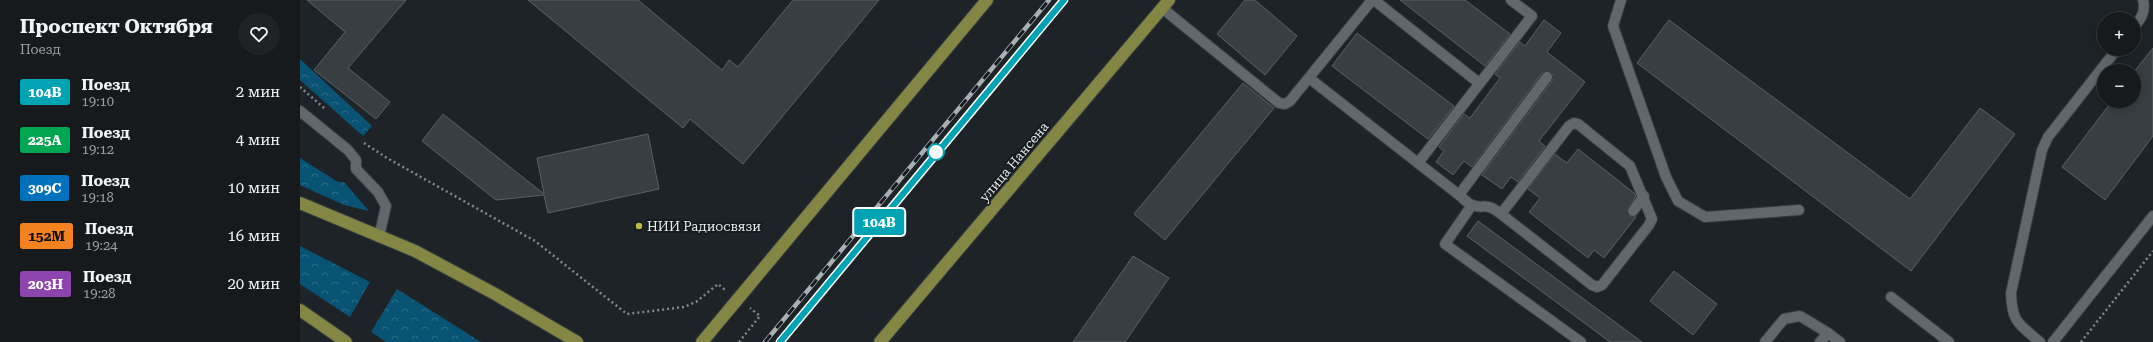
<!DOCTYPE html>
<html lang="ru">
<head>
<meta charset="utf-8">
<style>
	body { margin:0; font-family:"Roboto Serif",serif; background:#1f2326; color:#f1f3f6; height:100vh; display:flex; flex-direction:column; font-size:15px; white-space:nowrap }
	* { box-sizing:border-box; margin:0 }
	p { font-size:13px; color:#9ea1a4 }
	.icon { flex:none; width:22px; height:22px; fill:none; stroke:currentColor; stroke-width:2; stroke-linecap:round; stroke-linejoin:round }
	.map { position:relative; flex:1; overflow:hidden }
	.sheet { display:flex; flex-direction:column; background:#161a1d; width:300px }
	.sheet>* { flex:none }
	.badge { padding:0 8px; border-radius:3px; font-size:14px; line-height:26px }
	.tools { position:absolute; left:1797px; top:12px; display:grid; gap:8px }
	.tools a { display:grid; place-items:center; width:44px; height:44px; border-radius:50%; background:#161a1d; box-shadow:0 2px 10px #0003,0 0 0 1px #35383b; font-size:20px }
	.map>.badge { position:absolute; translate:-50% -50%; box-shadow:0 0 0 2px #fff }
	.round { display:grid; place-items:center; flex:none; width:42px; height:42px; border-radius:21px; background:#1f2326 }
	.overview { display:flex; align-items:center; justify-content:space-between; height:68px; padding:0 20px }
	h1 { font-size:19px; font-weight:700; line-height:30px }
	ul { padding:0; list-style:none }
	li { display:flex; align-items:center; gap:12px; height:48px; padding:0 20px }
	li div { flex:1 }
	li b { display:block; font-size:15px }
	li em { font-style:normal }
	li .badge { min-width:44px; font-weight:700; text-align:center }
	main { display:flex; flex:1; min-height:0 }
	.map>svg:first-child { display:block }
</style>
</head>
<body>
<main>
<section class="sheet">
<div class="overview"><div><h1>Проспект Октября</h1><p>Поезд</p></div><a class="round"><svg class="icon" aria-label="heart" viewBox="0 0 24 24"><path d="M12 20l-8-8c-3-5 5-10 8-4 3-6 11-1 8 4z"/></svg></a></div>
<ul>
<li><span class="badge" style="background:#00a3b4;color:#fff">104В</span><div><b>Поезд</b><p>19:10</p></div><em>2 мин</em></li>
<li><span class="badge" style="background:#00a651;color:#fff">225А</span><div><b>Поезд</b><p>19:12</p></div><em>4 мин</em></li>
<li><span class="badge" style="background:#0072bc;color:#fff">309С</span><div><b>Поезд</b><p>19:18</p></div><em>10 мин</em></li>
<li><span class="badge" style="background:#f58220;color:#111">152М</span><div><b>Поезд</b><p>19:24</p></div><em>16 мин</em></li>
<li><span class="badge" style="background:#8e44ad;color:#fff">203Н</span><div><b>Поезд</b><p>19:28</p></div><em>20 мин</em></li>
</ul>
</section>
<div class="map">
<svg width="1853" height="342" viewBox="0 0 1853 342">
	<defs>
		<pattern id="forest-crowns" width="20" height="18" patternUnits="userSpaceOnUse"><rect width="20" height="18" fill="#085373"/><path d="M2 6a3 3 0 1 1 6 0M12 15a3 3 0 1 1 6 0" fill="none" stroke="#2c6c87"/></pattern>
	</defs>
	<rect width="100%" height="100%" fill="#1d2327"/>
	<g fill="url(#forest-crowns)">
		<path d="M0,59L72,126L63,136L0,80Z"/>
		<path d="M0,158L38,182H44L69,211L44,205L0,185Z"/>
		<path d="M0,246L70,282L50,317L0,284Z"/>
		<path d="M97,289L181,342H86L71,332Z"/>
	</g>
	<g fill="#383f43" stroke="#5a6165">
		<path d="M7,0H106L48,68L90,102L76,119L14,70L45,32Z"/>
		<path d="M228,0H338L422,70L429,60L438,67L493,0H579L443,164L390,119L383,128Z"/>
		<path d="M945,0H955L997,36L965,75L917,34Z"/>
		<path d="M1100,0H1165L1210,34L1185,66Z"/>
		<path d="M1244,20L1261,33L1247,52L1285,82L1239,141L1245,146L1218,182L1211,177L1202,189L1182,175L1252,81L1253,75L1248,71L1242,73L1172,167L1164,161L1153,175L1136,162L1144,151L1139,147L1164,114L1170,118L1200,78L1195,74L1220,42L1225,46Z"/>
		<path d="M1369,20L1610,199L1680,108L1715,134L1611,271L1337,63Z"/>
		<path d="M1057,33L1154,106L1128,139L1032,66Z"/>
		<path d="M1853,48V136L1805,200L1762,167L1812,101H1834V72Z"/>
		<path d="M943,83L974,108L865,240L834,214Z"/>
		<path d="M143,114L244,194L237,158L348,134L359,189L248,213L244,195L196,200L122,141Z"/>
		<path d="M1278,149L1334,193L1336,196L1327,211L1330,216L1336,217L1304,258L1294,250L1288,258L1229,212L1240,198L1228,189L1255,154L1267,163Z"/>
		<path d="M1178,221L1342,342H1310L1167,236Z"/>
		<path d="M833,256L869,278L825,342H773Z"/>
		<path d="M1374,271L1417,304L1393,335L1350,301Z"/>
	</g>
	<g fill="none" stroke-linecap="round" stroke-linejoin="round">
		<g stroke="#383d41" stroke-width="12">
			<g id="lane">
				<path d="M1074,0L1179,83"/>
				<path d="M1321,0L1313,26L1366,177L1378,201L1405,217L1499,210"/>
				<path d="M862,8L979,103L985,104L990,101L1072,0"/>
				<path d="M1834,27C1841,19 1846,11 1843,0"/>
				<path d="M1009,78L1118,163L1232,16L1211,0"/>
				<path d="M0,111L48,150L56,160V169L78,192L86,206L79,237"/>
				<path d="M1118,163L1159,195"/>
				<path d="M1172,205L1145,244L1281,342"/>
				<path d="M1333,211L1344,196"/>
				<path d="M1201,214L1269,126L1274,123L1278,124L1330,166L1352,219L1349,225L1302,285L1297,287L1292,285L1201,214C1184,201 1186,210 1172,205C1168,204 1163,198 1159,195L1247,77"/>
				<path d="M1591,297L1649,342"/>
				<path d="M1465,342L1484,319L1500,316L1528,333"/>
				<path d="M1520,342L1528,333L1540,342"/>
				<path d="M1740,342C1719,324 1712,323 1711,293L1742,150L1748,137L1817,49"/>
				<path d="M1753,342L1853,216"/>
			</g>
		</g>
		<g stroke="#383d41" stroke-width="14">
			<g id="primary">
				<path d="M0,203L115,251L195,294L277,342"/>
				<path d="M0,310L46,342"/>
				<path d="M402,342L687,0"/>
				<path d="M580,342L869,0"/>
			</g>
		</g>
		<g stroke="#83888b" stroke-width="2.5" stroke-dasharray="2 3" stroke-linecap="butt">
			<path d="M0,87L24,108"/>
			<path d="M64,143L87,158L235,241L327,314L384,307L396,302L418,284L425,290"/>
			<path d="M439,342L460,316L450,308"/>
			<path d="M1781,342L1853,251"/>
		</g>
		<use href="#lane" stroke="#61686c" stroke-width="10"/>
		<use href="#primary" stroke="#848743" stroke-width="12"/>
		<g stroke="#aaafb2" stroke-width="4.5">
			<g id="rail">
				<path d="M465,342L749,0"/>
				<path d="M480,342L764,0"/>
			</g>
		</g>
		<use href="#rail" stroke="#141a1d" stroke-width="3" stroke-dasharray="9" stroke-linecap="butt"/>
	</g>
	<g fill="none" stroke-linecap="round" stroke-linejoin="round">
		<g stroke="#fff" stroke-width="9">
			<path id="line" d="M480,342L764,0"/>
		</g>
		<use href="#line" stroke="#00a3b4" stroke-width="6"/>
	</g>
	<circle fill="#fff" stroke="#00a3b4" stroke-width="2" cx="636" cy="152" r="8"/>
	<circle fill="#bebf42" stroke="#141a1d" stroke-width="1.5" cx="339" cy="226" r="4"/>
	<g text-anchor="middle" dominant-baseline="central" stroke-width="3.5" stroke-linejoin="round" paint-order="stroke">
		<g font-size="13" fill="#e6eaed" stroke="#141a1d">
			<text transform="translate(714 162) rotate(-50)">улица Нансена</text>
		</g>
		<g font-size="13" fill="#e6eaed" stroke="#141a1d" text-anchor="start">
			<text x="347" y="226">НИИ Радиосвязи</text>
		</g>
	</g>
</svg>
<div class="tools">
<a>+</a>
<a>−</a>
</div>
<b class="badge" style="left:579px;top:222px;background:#00a3b4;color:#fff">104В</b>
</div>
</main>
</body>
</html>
